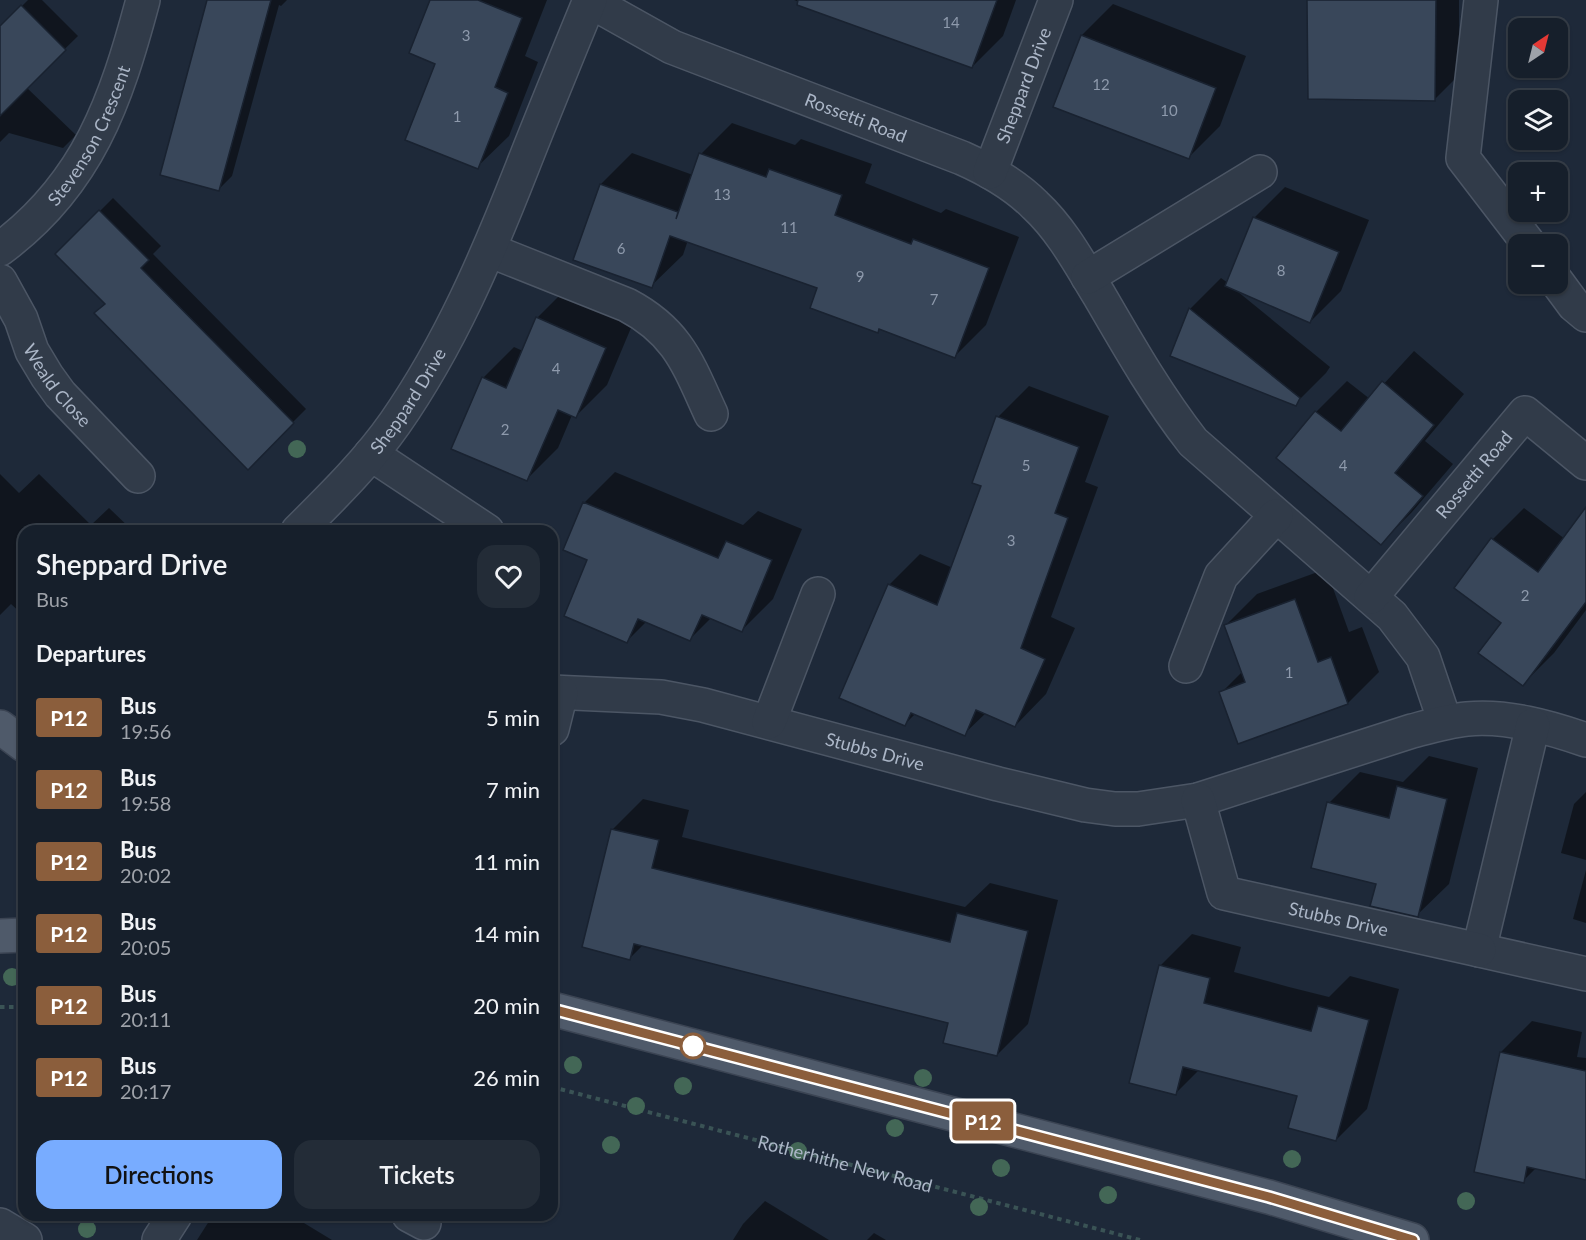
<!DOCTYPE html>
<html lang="en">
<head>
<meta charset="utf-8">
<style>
	body { margin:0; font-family:Lato,sans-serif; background:#232c37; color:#f1f3f6; height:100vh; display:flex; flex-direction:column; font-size:22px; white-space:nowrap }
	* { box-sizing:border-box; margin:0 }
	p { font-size:20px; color:#9ea2a9 }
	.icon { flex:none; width:33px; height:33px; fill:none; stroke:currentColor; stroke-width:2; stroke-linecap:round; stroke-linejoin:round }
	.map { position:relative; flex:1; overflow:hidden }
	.side { position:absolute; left:18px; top:525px; width:540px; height:696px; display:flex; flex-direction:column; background:#161f2b; border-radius:18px; box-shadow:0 2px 4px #0004,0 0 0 2px #353d47 }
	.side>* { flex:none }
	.badge { padding:0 12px; border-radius:4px; font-size:21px; line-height:39px }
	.needle { width:39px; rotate:35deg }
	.controls { position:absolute; left:1508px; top:18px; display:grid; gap:12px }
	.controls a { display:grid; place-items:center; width:60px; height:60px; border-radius:12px; background:#161f2b; box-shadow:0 2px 4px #0004,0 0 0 2px #353d47; font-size:30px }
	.map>.badge { position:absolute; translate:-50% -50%; box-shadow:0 0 0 3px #fff }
	h2 { padding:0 18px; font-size:22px; line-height:54px }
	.round { display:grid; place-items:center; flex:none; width:63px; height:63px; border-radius:18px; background:#232c37 }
	.overview { display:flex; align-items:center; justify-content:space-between; height:102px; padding:0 18px }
	h1 { font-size:28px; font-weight:600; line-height:45px }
	.primary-button { display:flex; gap:12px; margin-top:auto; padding:12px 18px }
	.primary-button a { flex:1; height:69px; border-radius:18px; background:#78acff; color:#111; font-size:24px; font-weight:600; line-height:69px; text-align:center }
	.primary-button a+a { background:#232c37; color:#f1f3f6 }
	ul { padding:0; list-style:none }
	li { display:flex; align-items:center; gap:18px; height:72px; padding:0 18px }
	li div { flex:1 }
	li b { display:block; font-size:22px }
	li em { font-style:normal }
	li .badge { min-width:66px; font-weight:700; text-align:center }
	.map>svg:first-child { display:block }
</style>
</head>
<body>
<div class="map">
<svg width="1586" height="1240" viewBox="0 0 1586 1240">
	<rect width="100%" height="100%" fill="#1e2939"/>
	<g fill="#0007">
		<path d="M28,0H42L78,36L26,87L76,135L63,148L9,133L0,142V28Z"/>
		<path d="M212,0H287L281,6L279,5L232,176L219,189Z"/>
		<path d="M432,0H547L525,56L538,62L509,136L477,167L437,63Z"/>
		<path d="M794,0H1016L1003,36L972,67Z"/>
		<path d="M1309,0H1459V75L1435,99Z"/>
		<path d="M1113,4L1246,56L1220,126L1189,157L1082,35Z"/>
		<path d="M732,123L795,145L801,139L872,164L865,183L941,213L946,209L1019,237L986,325L955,356L880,328L877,331L819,287L688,240L683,255L651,286L601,184L632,153L693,175L701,154Z"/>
		<path d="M1285,187L1369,220L1341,291L1310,322L1237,291L1330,367L1326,373L1295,404L1172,355L1190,309L1221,278L1228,283L1254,218Z"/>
		<path d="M113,198L161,246L153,254L306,409L248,467L106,303L57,254Z"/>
		<path d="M568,287L636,316L607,385L576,416L572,415L558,448L527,479L483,378L514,347L523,351L537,318Z"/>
		<path d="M1414,351L1464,394L1425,441L1453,464L1412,512L1381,543L1278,457L1316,412L1347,381L1370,399Z"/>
		<path d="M1029,386L1109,416L1085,482L1098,487L1051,617L1075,628L1046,694L1015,726L986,713L964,734L916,713L905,724L889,585L920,554L953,568L982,486L998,417Z"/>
		<path d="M615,472L743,525L758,511L802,529L773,599L742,630L712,617L690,639L647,621L627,641L589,559L584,503Z"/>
		<path d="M0,474L19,493L39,474L91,525L109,508L133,531H24V616L11,604L0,615Z"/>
		<path d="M1524,508L1565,539L1586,510V610L1554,653L1523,684L1503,622L1456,588L1493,539Z"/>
		<path d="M1326,569L1349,632L1362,627L1379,672L1348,703L1239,742L1221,693L1243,671L1226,625L1257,594Z"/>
		<path d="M1429,756L1478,768L1449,884L1417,915L1378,883L1329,803L1360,772L1403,782Z"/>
		<path d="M1586,792V860L1561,853L1574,804Z"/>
		<path d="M643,799L689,810L682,837L965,907L990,883L1058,900L1028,1024L997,1055L950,1021L643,945L630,958L612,830Z"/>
		<path d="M1586,870V923L1573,919Z"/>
		<path d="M1192,934L1241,947L1234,972L1289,987L1329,997L1350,976L1399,989L1367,1109L1336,1140L1298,1095L1199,1070L1176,1093L1161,965Z"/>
		<path d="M1532,1021L1582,1032L1577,1057L1586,1058V1179L1536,1168L1523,1181L1501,1052Z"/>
		<path d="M765,1201L829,1240H733L743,1224Z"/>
		<path d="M213,1215H302L299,1220L332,1240H197Z"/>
		<path d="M874,1233L886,1240H867Z"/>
	</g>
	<g fill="#39475a" stroke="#192230" stroke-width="1.5">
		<path d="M207,0H271L219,191L160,175Z"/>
		<path d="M430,0H478L522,18L495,87L508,93L478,169L405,140L435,64L409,53Z"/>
		<path d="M798,0H997L972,68L797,5Z"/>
		<path d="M1307,0H1436L1435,101L1308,99Z"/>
		<path d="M21,5L66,50L0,116V26Z"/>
		<path d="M1081,35L1216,88L1189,159L1053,107Z"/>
		<path d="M699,153L766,177L769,169L842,195L835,215L911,244L913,239L989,268L955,358L879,329L878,333L810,308L817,288L670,236L652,288L573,260L600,184L678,212L676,219Z"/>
		<path d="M99,210L149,260L141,268L294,423L248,470L94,313L105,304L55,254Z"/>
		<path d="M1253,217L1339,252L1310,323L1225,286Z"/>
		<path d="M1189,308L1300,398L1296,406L1170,356Z"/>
		<path d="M536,317L606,348L576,418L558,410L527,481L451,449L482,377L506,388Z"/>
		<path d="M1382,381L1434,425L1395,473L1423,496L1381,545L1276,458L1315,411L1341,431Z"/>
		<path d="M996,416L1079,447L1055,513L1068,518L1021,648L1045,659L1015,727L976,710L965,736L911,713L905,726L839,698L888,584L937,605L981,486L972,483Z"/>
		<path d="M583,502L718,558L726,541L772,560L742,632L702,615L690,641L638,619L627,643L564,616L587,560L563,550Z"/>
		<path d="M1586,507V602L1523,686L1478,653L1501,623L1454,588L1491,538L1538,572Z"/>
		<path d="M1295,599L1318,662L1331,657L1348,704L1238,744L1219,692L1245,682L1224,625Z"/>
		<path d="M1397,786L1447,799L1418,917L1370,906L1376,884L1311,868L1327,802L1389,818Z"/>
		<path d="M611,829L659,840L652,868L950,942L957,913L1028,931L997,1056L943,1043L948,1023L634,944L630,960L582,947Z"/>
		<path d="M1159,965L1210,978L1204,1003L1258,1017L1311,1031L1318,1006L1369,1020L1336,1141L1288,1128L1297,1096L1183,1067L1176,1095L1129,1083Z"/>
		<path d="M1500,1052L1586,1071V1180L1527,1167L1524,1183L1474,1172Z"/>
	</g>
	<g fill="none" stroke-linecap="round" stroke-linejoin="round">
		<g stroke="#4c5665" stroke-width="36">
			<g id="minor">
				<path d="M1481,0L1463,158L1529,244"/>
				<path id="s2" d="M590,1L672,47L962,158C989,170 1014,184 1035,205C1062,230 1080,264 1099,295C1128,345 1157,396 1193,442L1392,616L1423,657L1445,722"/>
				<path id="s3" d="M990,172L1056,0"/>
				<path id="s4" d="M0,249C88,184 116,101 143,0"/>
				<path d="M489,250L627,305C678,332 688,364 711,414"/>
				<path d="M1088,277L1260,172"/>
				<path id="s5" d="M0,281L21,319L32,351L47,376L60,394L138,476"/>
				<path d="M1557,282L1574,305L1586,315"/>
				<path d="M371,454L487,531"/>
				<path id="s6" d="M298,531C332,497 367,463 395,423C450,344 487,257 522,168C544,112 567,56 590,0"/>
				<path id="s7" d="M1371,597L1525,413L1586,463"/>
				<path d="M1186,666L1221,576L1276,516"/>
				<path id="s8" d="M552,692L661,697L703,705L998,784L1085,805L1115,809H1138L1198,800L1412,731C1431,726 1448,721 1467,719C1506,715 1549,727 1586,740"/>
				<path d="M769,722L818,594"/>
				<path d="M1533,725L1479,950L1586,974"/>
				<path d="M552,729L561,693"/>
				<path id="s9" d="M1198,800L1224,893L1479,950"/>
				<path d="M409,1215L424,1223"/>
				<path d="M0,1225L25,1240"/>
				<path d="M159,1240L175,1215"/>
			</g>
		</g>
		<g stroke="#3b4453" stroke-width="36">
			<g id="major">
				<path d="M0,727L24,745"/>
				<path d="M0,936L24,935"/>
				<path d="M552,1009L1269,1197L1412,1240"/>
			</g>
		</g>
		<g stroke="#3a5355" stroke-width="4" stroke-dasharray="4.5 4.5" stroke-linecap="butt">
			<path d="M0,1007H24"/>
			<path id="s1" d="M552,1087L1140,1240"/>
		</g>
		<use href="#minor" stroke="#313b49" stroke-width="33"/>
		<use href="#major" stroke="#4f5a6a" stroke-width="33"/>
	</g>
	<g fill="#436756">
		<circle cx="297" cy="449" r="9"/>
		<circle cx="12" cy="977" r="9"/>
		<circle cx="573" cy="1065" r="9"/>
		<circle cx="923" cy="1078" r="9"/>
		<circle cx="683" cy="1086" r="9"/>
		<circle cx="636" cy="1106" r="9"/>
		<circle cx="895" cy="1128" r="9"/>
		<circle cx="611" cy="1145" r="9"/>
		<circle cx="798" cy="1151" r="9"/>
		<circle cx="1292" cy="1159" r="9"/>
		<circle cx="1001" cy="1168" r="9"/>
		<circle cx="1108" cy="1195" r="9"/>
		<circle cx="1466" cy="1201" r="9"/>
		<circle cx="979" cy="1207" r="9"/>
		<circle cx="87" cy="1229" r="9"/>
	</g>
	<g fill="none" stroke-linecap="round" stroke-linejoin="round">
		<g stroke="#fff" stroke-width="14">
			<path id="line" d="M552,1009L1269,1197L1413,1240"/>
		</g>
		<use href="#line" stroke="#8b5e3c" stroke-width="9"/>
	</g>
	<circle fill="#fff" stroke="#8b5e3c" stroke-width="3" cx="693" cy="1046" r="12"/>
	<g text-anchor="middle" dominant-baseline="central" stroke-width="6" stroke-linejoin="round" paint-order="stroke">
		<g font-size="15" fill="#8e9aac">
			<text x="951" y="22">14</text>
			<text x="466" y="35">3</text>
			<text x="1101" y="84">12</text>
			<text x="1169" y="110">10</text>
			<text x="457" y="116">1</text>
			<text x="722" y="194">13</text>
			<text x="789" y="227">11</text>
			<text x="621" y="248">6</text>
			<text x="1281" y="270">8</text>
			<text x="860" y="276">9</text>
			<text x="934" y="299">7</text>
			<text x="556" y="368">4</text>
			<text x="505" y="429">2</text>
			<text x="1026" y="465">5</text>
			<text x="1343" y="465">4</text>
			<text x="1011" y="540">3</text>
			<text x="1525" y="595">2</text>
			<text x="1289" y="672">1</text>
		</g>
		<g font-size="18" fill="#abb6c7" stroke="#17202e">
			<text stroke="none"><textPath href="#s3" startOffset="93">Sheppard Drive</textPath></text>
			<text stroke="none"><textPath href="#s2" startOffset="291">Rossetti Road</textPath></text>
			<text stroke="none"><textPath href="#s4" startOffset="147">Stevenson Crescent</textPath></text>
			<text stroke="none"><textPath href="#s5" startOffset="120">Weald Close</textPath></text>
			<text stroke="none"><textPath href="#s6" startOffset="171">Sheppard Drive</textPath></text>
			<text stroke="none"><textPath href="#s7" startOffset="160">Rossetti Road</textPath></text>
			<text stroke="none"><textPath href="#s8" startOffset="330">Stubbs Drive</textPath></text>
			<text stroke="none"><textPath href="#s9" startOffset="214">Stubbs Drive</textPath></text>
			<text stroke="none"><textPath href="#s1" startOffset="303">Rotherhithe New Road</textPath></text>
		</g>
	</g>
</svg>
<div class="controls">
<a><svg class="needle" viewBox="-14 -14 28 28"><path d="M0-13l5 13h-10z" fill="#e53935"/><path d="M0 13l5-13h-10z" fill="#9ea2a9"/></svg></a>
<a><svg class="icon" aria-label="layers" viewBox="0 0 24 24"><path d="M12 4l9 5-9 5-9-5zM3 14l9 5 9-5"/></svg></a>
<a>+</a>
<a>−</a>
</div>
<b class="badge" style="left:983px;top:1121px;background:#8b5e3c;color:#fff">P12</b>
<section class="side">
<div class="overview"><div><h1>Sheppard Drive</h1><p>Bus</p></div><a class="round"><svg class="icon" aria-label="heart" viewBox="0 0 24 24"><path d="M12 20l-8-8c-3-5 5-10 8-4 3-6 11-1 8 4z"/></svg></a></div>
<h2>Departures</h2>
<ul>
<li><span class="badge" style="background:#8b5e3c;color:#fff">P12</span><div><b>Bus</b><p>19:56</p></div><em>5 min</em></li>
<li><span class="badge" style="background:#8b5e3c;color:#fff">P12</span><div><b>Bus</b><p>19:58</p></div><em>7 min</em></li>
<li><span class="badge" style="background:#8b5e3c;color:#fff">P12</span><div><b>Bus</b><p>20:02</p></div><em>11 min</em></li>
<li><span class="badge" style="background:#8b5e3c;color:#fff">P12</span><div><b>Bus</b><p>20:05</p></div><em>14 min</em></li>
<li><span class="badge" style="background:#8b5e3c;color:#fff">P12</span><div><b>Bus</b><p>20:11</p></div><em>20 min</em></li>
<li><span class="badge" style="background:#8b5e3c;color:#fff">P12</span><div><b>Bus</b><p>20:17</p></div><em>26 min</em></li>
</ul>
<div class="primary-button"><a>Directions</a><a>Tickets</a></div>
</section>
</div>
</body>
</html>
